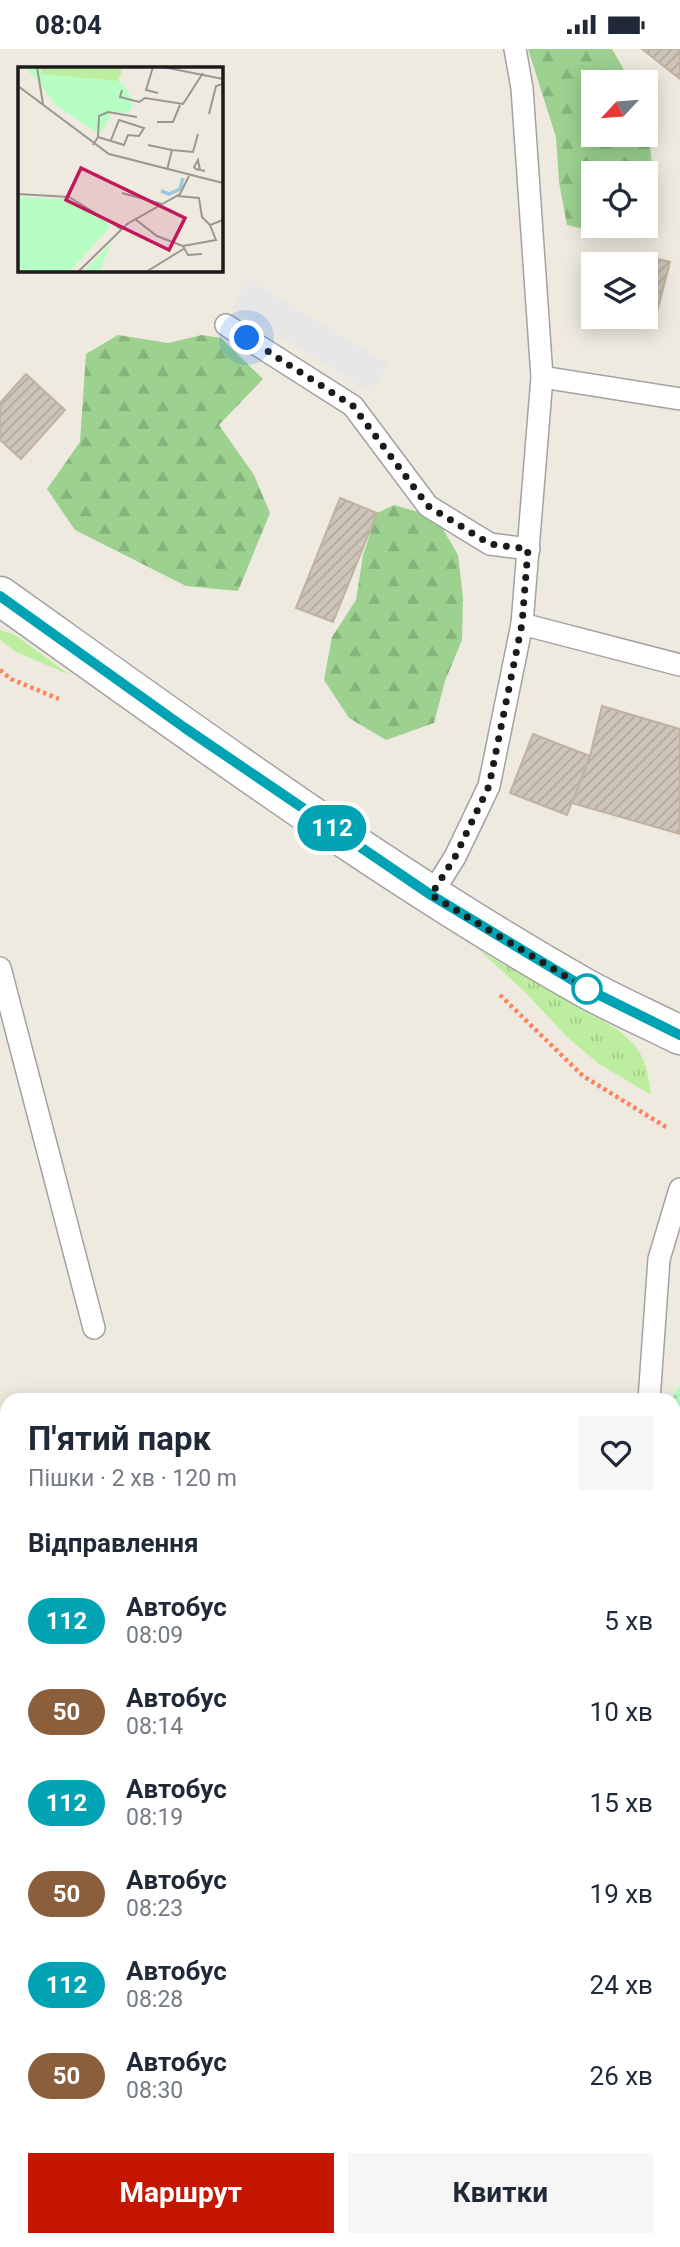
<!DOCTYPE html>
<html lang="uk">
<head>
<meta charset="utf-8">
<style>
	body { margin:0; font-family:Roboto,sans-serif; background:#f6f6f7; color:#1f2937; height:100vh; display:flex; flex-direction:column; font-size:26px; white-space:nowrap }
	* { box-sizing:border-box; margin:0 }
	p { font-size:23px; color:#747a83 }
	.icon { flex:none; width:38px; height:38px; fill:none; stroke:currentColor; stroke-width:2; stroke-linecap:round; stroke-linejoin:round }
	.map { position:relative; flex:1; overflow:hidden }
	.panel { position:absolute; left:0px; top:1344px; width:681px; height:854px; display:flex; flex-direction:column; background:#fff; border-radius:21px 21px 0 0; box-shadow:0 4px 18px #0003 }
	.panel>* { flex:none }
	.badge { padding:0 14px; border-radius:23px; font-size:24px; line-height:46px }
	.needle { width:46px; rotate:244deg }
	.fabs { position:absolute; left:581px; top:21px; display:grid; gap:14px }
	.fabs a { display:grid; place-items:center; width:77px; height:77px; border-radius:0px; background:#fff; box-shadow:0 4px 18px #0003; font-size:35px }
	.you { position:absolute; width:35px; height:35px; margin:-18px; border:5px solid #fff; border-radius:50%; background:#1a73e8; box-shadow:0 0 0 10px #1a73e833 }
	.map>.badge { position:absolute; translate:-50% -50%; box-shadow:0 0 0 4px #fff }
	h2 { padding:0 28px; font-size:26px; line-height:63px }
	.round { display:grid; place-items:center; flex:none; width:74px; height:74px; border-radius:0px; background:#f6f6f7 }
	.overview { display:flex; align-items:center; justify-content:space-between; height:119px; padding:0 28px }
	h1 { font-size:33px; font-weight:700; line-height:52px }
	.action { display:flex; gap:14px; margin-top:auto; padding:14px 28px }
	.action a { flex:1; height:80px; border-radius:0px; background:#c51600; color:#fff; font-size:28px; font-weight:700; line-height:80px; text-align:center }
	.action a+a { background:#f6f6f7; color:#1f2937 }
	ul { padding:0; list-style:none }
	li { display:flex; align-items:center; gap:21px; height:91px; padding:0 28px }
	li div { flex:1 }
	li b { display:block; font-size:26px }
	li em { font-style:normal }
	li .badge { min-width:77px; font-weight:700; text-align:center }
	.status { display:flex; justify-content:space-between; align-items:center; height:49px; padding:0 35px; background:#fff; direction:ltr }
	.status svg { height:19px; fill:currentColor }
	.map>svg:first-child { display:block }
</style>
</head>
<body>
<div class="status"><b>08:04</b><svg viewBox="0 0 49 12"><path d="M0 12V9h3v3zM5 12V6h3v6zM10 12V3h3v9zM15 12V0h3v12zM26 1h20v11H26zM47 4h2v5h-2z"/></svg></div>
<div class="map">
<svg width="680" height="2198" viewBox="0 0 680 2198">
	<defs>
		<pattern id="grass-tufts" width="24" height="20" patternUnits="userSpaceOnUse" patternTransform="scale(1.75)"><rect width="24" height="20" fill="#bdee9f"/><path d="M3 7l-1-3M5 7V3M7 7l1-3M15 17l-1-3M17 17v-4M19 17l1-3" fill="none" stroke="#a2cc88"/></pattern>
		<pattern id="forest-firs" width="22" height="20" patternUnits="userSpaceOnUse" patternTransform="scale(1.75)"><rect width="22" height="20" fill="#9cd190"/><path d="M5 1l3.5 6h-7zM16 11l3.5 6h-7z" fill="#86b37c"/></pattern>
		<pattern id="park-dots" width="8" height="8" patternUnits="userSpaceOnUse" patternTransform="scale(1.75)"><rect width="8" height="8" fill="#b6fec3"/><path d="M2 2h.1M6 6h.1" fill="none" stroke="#9cd9a7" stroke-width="1.8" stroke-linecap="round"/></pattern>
		<pattern id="building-hatch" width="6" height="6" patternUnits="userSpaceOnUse" patternTransform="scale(1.75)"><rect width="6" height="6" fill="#cec4b8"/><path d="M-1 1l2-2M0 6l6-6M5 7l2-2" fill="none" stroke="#b0a89e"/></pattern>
	</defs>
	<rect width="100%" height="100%" fill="#eeeadf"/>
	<g fill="url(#grass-tufts)">
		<path d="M0,581L15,586L70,626L16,603L0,591Z"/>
		<path d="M480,902L617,980C643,1000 647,1014 651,1046L599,1015L567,988L524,942Z"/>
	</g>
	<g fill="url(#forest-firs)">
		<path d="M528,0H612L631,33H593V86H646V72L648,79L653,125L646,148V124H593V177H622L610,186L567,176L559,133L556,88Z"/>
		<path d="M118,286L168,294L202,286L221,289L263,330L219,376L254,426L270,464L238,542L186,537L75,481L47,440L80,393L86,305Z"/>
		<path d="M394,456L436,468L458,506L463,549L462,591L445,632L434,674L386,691L349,669L324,631L332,588L356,551L363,506L377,464Z"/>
	</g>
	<path fill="url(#park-dots)" d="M680,1336V2198H652L649,2191H674V1351H670Z"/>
	<path fill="#e7e7e7" d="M249,231L388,315L371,343L232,259Z"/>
	<g fill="url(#building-hatch)" stroke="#c0b2a0" stroke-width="2">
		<path d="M642,0H680V30Z"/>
		<path d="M647,207L670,213L654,274L632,268H646V215H635V213L645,215Z"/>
		<path d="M26,325L65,361L21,410L0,391V354Z"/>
		<path d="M340,449L377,464L333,573L296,559Z"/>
		<path d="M602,657L680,680V785L572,754L590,707Z"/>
		<path d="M533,685L590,707L567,766L510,744Z"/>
		<path d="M367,2191H471L472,2198H367Z"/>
	</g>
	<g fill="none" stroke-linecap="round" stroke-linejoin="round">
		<g stroke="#a2a2a2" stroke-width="24">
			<g id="service">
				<path d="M226,276L353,357L428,457L490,495L529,500"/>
				<path d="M542,328L680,350"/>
				<path d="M522,575L680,616"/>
				<path d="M431,846L455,808L489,737L522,575L542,328L522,39L515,0"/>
				<path d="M0,919L94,1279"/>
				<path d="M649,1351L659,1210L680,1140"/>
				<path d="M614,2191L616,2198"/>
			</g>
		</g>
		<g stroke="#a2a2a2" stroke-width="41">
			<path id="tertiary" d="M0,547C191,683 381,823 585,939C616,956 648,970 680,986"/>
		</g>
		<g stroke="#ff815e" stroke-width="4.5" stroke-dasharray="3.5 3.5" stroke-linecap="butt">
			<path d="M0,621L11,630L59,650"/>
			<path d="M500,946L583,1027L666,1078"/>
			<path d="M0,1976L7,1978"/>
			<path d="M88,2191L89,2198"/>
		</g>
		<use href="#service" stroke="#fff" stroke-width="21"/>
		<use href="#tertiary" stroke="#fff" stroke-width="38"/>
	</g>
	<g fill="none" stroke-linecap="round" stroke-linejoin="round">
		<g stroke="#fff" stroke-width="16">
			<path id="line" d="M0,547L185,679L431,846L587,940L680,986"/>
		</g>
		<use href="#line" stroke="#00a3b4" stroke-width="10"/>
		<path stroke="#1b1b1b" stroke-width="7" stroke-dasharray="0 12.6" d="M247,289L353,357L428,457L490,495L528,500L522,575L489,737L455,808L431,846L587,940"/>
	</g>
	<circle fill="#fff" stroke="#00a3b4" stroke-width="3.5" cx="587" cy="940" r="14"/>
	<g transform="translate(18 18)">
		<rect width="205" height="205" fill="#eeeadf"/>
		<path d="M24,0H105L100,15L23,7Z" fill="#bdee9f"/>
		<path d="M5,0H24L23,7L100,14L108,20L115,36L111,46L94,45L84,66L76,64L35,36L20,13ZM0,130L51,132L88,152L92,160L51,205H0ZM94,175L81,205H65Z" fill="#b6fec3"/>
		<path fill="none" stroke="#9bc9e0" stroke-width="3.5" d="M143,124L151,127L162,122L165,111"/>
		<path fill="none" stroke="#9a9791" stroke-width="2" d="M19,0L25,37M135,0L128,23L140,26M145,0L205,12M0,19L91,87L205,116M104,23L102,30L121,35L127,31L165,37L185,6M191,47L198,19L205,17M139,55H155L162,38M80,70L106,78L110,68L121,69L126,61L101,53L93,73M75,78L80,70L81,49L90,45L119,50M130,78L154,83M149,103L154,83L175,85L180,67M182,103L180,93L176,100L178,102L187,104M104,126L144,137M0,127L51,130L103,162M159,129L181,131L184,150L192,158M117,152L139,169L165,179L170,188L184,187M165,179L198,173L192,158L205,153M60,205L109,157L162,127L171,109M128,205L167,181"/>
		<path fill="#c2185b" fill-opacity="0.15" stroke="#c2185b" stroke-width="3.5" d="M63,101L167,151L151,183L48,133Z"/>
		<rect width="205" height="205" fill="none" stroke="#1b1b1b" stroke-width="3.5"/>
	</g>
</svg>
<div class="fabs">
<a><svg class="needle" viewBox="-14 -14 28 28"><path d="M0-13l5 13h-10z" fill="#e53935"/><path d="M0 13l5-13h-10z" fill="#747a83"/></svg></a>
<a><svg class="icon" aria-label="locate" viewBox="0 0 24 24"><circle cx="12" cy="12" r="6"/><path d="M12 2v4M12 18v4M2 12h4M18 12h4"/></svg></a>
<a><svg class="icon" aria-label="layers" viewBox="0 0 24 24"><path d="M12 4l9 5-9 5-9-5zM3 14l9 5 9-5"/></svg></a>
</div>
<div class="you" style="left:247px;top:289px"></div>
<b class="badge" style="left:332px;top:779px;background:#00a3b4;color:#fff">112</b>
<section class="panel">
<div class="overview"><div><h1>П'ятий парк</h1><p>Пішки · 2 хв · 120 m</p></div><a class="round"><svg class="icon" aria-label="heart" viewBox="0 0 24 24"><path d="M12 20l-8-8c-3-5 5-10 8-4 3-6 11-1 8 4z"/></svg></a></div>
<h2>Відправлення</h2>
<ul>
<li><span class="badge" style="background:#00a3b4;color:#fff">112</span><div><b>Автобус</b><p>08:09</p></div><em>5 хв</em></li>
<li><span class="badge" style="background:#8b5e3c;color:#fff">50</span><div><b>Автобус</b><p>08:14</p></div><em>10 хв</em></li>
<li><span class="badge" style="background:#00a3b4;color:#fff">112</span><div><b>Автобус</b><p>08:19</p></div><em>15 хв</em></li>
<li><span class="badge" style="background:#8b5e3c;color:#fff">50</span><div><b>Автобус</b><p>08:23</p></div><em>19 хв</em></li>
<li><span class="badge" style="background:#00a3b4;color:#fff">112</span><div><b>Автобус</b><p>08:28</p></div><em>24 хв</em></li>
<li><span class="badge" style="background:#8b5e3c;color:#fff">50</span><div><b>Автобус</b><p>08:30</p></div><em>26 хв</em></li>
</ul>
<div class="action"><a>Маршрут</a><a>Квитки</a></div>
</section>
</div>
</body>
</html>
